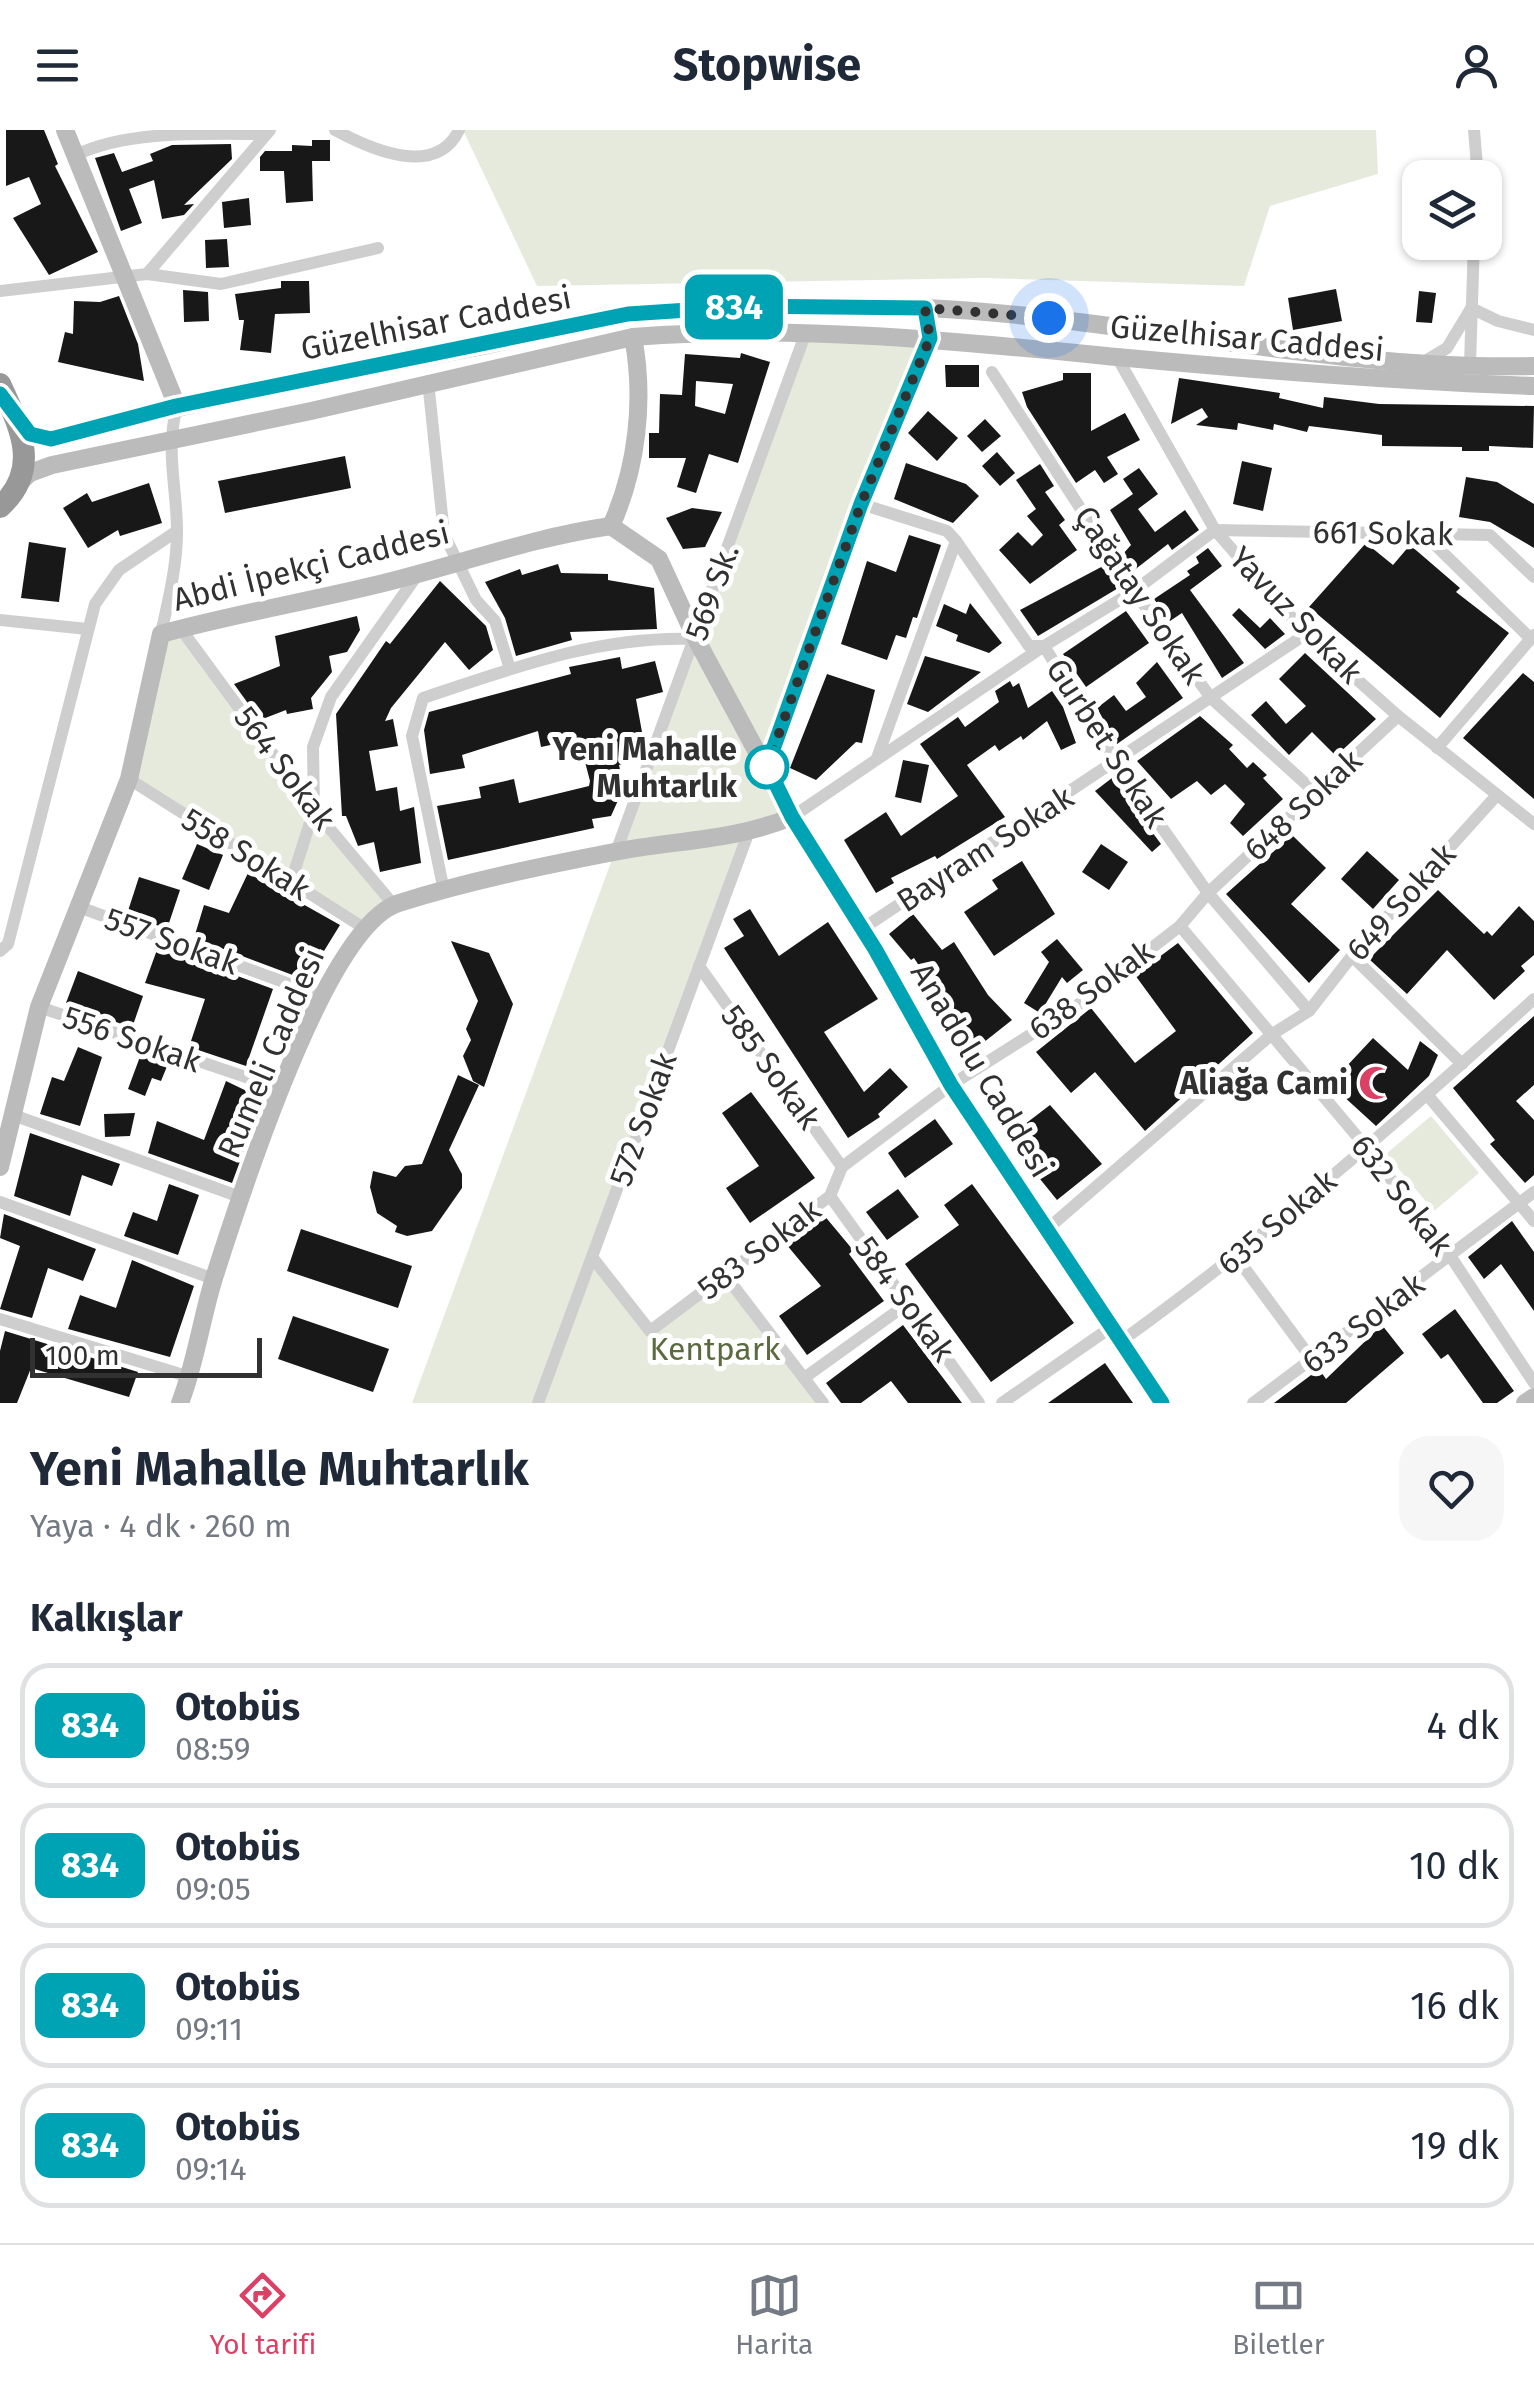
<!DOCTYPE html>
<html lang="tr">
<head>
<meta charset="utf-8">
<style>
	body { margin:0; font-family:"Fira Sans",sans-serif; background:#f6f6f7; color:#1f2937; height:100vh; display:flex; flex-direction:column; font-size:38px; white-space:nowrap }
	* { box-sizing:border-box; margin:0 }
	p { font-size:32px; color:#747a83 }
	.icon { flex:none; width:55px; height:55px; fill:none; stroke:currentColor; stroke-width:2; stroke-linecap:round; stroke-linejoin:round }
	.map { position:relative; height:1273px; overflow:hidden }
	.side { display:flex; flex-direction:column; background:#fff; flex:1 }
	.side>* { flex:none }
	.badge { padding:0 20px; border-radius:15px; font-size:35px; line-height:65px }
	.controls { position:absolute; left:1402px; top:30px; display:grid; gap:20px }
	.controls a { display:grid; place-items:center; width:100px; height:100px; border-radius:20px; background:#fff; box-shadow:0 2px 8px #0004; font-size:50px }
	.scale { position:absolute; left:30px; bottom:25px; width:232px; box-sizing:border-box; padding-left:10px; border:5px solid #313131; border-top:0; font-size:28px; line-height:35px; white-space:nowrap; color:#313131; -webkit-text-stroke:8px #fff; paint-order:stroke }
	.you { position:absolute; width:50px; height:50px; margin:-25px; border:8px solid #fff; border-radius:50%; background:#1a73e8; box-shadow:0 0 0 15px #1a73e833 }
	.map>.badge { position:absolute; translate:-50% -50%; box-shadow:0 0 0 5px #fff }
	h2 { padding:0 30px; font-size:38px; line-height:90px }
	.round { display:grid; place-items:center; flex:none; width:105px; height:105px; border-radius:30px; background:#f6f6f7 }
	.overview { display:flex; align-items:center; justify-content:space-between; height:170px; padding:0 30px }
	h1 { font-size:48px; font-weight:700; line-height:75px }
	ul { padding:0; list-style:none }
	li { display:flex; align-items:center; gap:30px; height:125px; margin:0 20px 15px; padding:0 10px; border:5px solid #e0e1e3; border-radius:30px }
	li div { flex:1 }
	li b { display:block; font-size:38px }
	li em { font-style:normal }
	li .badge { min-width:110px; font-weight:700; text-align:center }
	header { display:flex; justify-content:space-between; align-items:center; height:130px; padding:0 30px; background:#fff; font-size:45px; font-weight:700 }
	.dock { display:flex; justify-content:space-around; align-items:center; height:140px; border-top:2px solid #e0e1e3; background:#fff; font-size:28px; color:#747a83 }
	.dock a { display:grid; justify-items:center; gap:5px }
	.dock .active { color:#db4065 }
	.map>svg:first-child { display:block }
</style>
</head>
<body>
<header><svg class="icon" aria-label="menu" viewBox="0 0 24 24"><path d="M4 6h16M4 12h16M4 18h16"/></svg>Stopwise<svg class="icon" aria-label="person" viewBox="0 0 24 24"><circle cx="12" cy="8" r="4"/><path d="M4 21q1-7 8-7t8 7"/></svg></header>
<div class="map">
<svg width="1534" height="1273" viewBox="0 0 1534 1273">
	<rect width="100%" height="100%" fill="#fff"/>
	<g fill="#e6eadd">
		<path d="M463,0H1376L1378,44L1270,76L1244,156L985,148L537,156Z"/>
		<path d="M806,202L929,207L767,636L792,687L748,705L592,1127L650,1200L725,1145L823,1273H412Z"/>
		<path d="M181,499L393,774L364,798L129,649L161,504Z"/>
		<path d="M1431,986L1479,1043L1434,1081L1386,1024Z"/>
	</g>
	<g fill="#181818" fill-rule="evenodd">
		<path d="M6,0H44L58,34L55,36L98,122L49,145L13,88L41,74L29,47L6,56Z"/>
		<path d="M312,10H330V31H312L313,71L286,73L284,41H260V27L265,21H292V15L312,16Z"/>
		<path d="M231,14L232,29L184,75L194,74L184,85L162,89L154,50L129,59L142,93L121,101L95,28L114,23L122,42L153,31L150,24L172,15Z"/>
		<path d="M249,68L251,95L224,98L222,72Z"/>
		<path d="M227,109L229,137L206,138L205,110Z"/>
		<path d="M281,151H309L310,183L275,184L271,223L240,220L244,190H239L235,164L281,158Z"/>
		<path d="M1336,159L1342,191L1293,200L1288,168Z"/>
		<path d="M183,160L208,162L209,191L184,192Z"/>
		<path d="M1419,161L1436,163L1432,193L1416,192Z"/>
		<path d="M119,166L138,214L144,251L58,232L65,202L73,204L74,171L100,172Z"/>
		<path d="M741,223L770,232L738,333L709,324L696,363L677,357L686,328H649V303H659L660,264L682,265L685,224L740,228ZM696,251L733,254L725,284L695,276Z"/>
		<path d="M945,235H979V257H946Z"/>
		<path d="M1063,243H1091V301L1125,283L1140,310L1107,327L1118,344L1104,353L1095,340L1076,353L1027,277L1022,262L1063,250Z"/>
		<path d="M1179,248L1280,263L1279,268L1323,278L1324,267L1379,274L1534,276L1533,318L1489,316V321H1462V317L1382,316V305L1309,296L1307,302L1274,294L1273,300L1238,293L1237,300L1196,295L1208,287L1202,278L1171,294Z"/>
		<path d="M928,281L958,308L937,331L908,303Z"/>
		<path d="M985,289L1001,306L982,322L967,306Z"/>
		<path d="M997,322L1015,343L1000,356L982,336Z"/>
		<path d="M345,326L351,358L225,383L218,351Z"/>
		<path d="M1242,331L1272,338L1263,381L1233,374Z"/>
		<path d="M906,333L966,354L979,366L953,393L894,369Z"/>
		<path d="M1040,334L1054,356L1045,362L1065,390L1059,395L1077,420L1030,454L999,420L1018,402L1032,416L1043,405L1027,386L1036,379L1016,350Z"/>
		<path d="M1139,338L1158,364L1138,379L1155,402L1185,380L1199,400L1172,420L1168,414L1133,441L1122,425L1131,415L1110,380L1133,364L1123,349Z"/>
		<path d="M1466,347L1497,352L1534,374V418L1490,392L1459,387Z"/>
		<path d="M149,353L162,393L120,406L118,400L88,418L63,378L87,363L92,372Z"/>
		<path d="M692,378L722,382L705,417L683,419L666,388Z"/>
		<path d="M909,405L941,415L917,488L913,487L906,508L896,505L887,530L841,514L867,431L896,442Z"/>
		<path d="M29,412L66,418L59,472L21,468Z"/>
		<path d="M1366,413L1393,435L1410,415L1460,458L1456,462L1509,503L1440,588L1309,477Z"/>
		<path d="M1208,418L1222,436L1190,460L1244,533L1222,548L1182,483L1170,491L1154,469L1190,445L1187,441L1199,433L1196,427Z"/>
		<path d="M558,434L561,443L608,444V450L654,458L657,499L570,502L572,510L516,526L505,488L485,452L520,439L522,445Z"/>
		<path d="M1105,435L1120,457L1038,506L1020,480Z"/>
		<path d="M440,451L486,496L493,520L469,540L445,512L391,578L385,591L393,589L398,616L369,621L376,661L397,657L400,681L414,677L421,733L380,742L374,712L358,716L346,686H342L336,584L386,511L390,514Z"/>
		<path d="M970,473L1002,513L989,523L956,511L958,505L936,496L944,474L966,484Z"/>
		<path d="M1239,478L1260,498L1270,488L1285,504L1265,519L1232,485Z"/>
		<path d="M1126,481L1149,513L1086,557L1063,524Z"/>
		<path d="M357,486L360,500L347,522L329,526L332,542L311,568L313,579L287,584L286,580L260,590L234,554L280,536L275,506Z"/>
		<path d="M1305,523L1376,589L1336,626L1312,602L1289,625L1251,585L1266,571L1286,594L1306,576L1279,549Z"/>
		<path d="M925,526L981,542L928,582L907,574Z"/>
		<path d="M620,527L622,539L655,531L663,562L636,569L642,602L630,604L636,630L619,635L624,657L611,686L592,689L594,698L448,730L437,676L481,668L479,657L514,649L519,673L589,656L590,651L579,609L541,617L538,601L462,625L465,638L430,644L424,600L429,582L571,544L569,537Z"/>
		<path d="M1157,532L1183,568L1117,614L1097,578L1114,565L1126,581L1146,567L1136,553Z"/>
		<path d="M1523,543L1534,552V669L1463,608Z"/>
		<path d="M827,544L875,560L862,613L856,612L816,650L790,638Z"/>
		<path d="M1010,551L1013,557L1019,553L1028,578L1052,561L1063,577L1076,613L1061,620L1047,591L1023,610L1021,606L999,621L995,615L967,635L1005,687L937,729L935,726L891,748L894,753L876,763L844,710L886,682L901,706L958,666L920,614L958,587L965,597L999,572L995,561Z"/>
		<path d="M1200,586L1233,615L1229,619L1247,638L1253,632L1267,645L1263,648L1283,669L1243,706L1230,693L1245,674L1225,654L1211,665L1197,651L1171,669L1137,631Z"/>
		<path d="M903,630L929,635L921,673L895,667Z"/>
		<path d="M1112,648L1161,714L1152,722L1095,661Z"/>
		<path d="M1292,705L1326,738L1291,774L1340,820L1309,853L1226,764Z"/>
		<path d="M197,714L223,725L209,760L182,749Z"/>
		<path d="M1101,714L1128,732L1109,760L1082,742Z"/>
		<path d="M1367,721L1399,750L1373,779L1341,749Z"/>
		<path d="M1022,731L1055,784L994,826L964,782L998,759L992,750Z"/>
		<path d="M248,743L340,795L324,821L320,819L306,850L194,808L204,775L229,783Z"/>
		<path d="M139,747L180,760L167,799L127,784Z"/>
		<path d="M1438,760L1484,804L1487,801L1492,806L1519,776L1534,791V825L1521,836L1525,841L1494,870L1447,820L1407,864L1369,829Z"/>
		<path d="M750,779L779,826L828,792L878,869L824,902L864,962L890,938L908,957L878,984L880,987L848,1008L724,818L744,806L733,789Z"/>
		<path d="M913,784L942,820L954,812L988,865L1012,890L974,920L914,828L911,830L889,804Z"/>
		<path d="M1057,809L1083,840L1067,853L1062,847L1040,883L1024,873L1049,832L1041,822Z"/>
		<path d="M451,811L489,823L513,874L484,957L473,951L463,926L471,910L466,899L478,871Z"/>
		<path d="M1178,813L1253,903L1145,1001L1095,942L1071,963L1036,922L1091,878L1135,933L1176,901L1135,845Z"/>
		<path d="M158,817L273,859L246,936L189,917L205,869L145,853Z"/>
		<path d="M78,841L143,866L132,898L66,873Z"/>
		<path d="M1534,886V955L1516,971L1534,990V1045L1525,1053L1490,1014L1495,1010L1453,958Z"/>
		<path d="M1373,908L1408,940L1420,911L1438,925L1429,946L1376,996L1330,954Z"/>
		<path d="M78,917L102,927L80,996L40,984L52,947L64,951Z"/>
		<path d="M141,924L168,934L161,951L152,948L145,966L128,959Z"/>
		<path d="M458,945L479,955L449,1020L462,1044V1058L432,1101L407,1106L395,1102L397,1096L377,1083L370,1057L373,1041L396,1047L405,1036L422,1034Z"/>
		<path d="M226,951L263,969L232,1053L148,1023L157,991L204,1010Z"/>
		<path d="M751,962L815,1048L750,1093L726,1058L759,1036L722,983Z"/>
		<path d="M1050,975L1102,1034L1057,1070L1007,1008Z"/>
		<path d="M135,983L130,1006L105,1007L104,984Z"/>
		<path d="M935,989L953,1014L905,1048L888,1023Z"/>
		<path d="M30,1003L120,1034L112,1056L82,1045L70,1086L14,1066Z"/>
		<path d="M169,1054L199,1065L178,1125L124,1106L133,1082L157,1091Z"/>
		<path d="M972,1054L1074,1193L991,1252L905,1134L959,1095L944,1075Z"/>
		<path d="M898,1059L919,1087L887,1110L866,1082Z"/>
		<path d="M4,1084L96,1119L83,1151L48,1138L32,1188L0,1179L20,1116L0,1108Z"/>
		<path d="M823,1084L853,1120L849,1124L884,1171L807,1225L779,1186L821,1156L786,1114Z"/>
		<path d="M1512,1091L1534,1122V1181L1501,1134L1484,1149L1468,1127Z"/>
		<path d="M301,1099L412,1136L398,1178L287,1141Z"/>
		<path d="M132,1130L194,1156L170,1227L68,1199L80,1165L116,1178Z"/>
		<path d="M1455,1179L1514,1261L1497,1273H1483L1448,1224L1441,1229L1422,1204Z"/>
		<path d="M293,1186L389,1219L373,1262L278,1229Z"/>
		<path d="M903,1195L962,1273H908L891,1251L861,1273H841L826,1253Z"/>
		<path d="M1382,1195L1404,1223L1346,1273H1274L1319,1239L1326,1249Z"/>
		<path d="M5,1201L138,1242L129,1267L31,1238L17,1273H0V1221Z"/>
		<path d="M1105,1233L1133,1273H1048Z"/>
	</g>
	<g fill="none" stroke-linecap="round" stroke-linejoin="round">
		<g stroke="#cecece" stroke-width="12">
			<path d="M335,0C372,20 436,48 459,0"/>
			<path d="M1474,0L1478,48"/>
			<path d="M76,25C128,0 203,4 265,4"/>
			<path d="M147,144L221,154L378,118"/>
			<path d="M0,161L147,144L270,0"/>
			<path d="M1471,178L1498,191L1534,200"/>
			<path d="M1117,227L1215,400L1306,504L1398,586L1534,694"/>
			<path d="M1422,233L1447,218L1470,180"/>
			<path d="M1470,234L1474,112"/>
			<path d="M992,242L1134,461L1211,568L1317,664"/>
			<path d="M428,251L444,404L476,470L495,491L510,539"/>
			<path d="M861,374L947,401L956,411L1029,516H1044L1116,632L1208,763L1309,881"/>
			<path d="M1423,403L1531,509"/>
			<path d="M0,490L87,499"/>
			<path d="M181,499L314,680L393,774"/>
			<path d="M161,504C168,471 177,437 177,402C177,356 165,323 177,276"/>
			<path d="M1437,618L1534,505"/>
			<path d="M877,628L956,411"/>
			<path d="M767,637L861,374L929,207L925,178"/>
			<path d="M129,649L364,798"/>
			<path d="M792,687L1044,516L1134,461L1215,400L1490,405L1534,447"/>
			<path d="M616,722L806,202"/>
			<path d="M291,752L314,680L313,617L331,567L418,444"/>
			<path d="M444,761L412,606L423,568C513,538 600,505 696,509"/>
			<path d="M79,777L322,866"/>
			<path d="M1180,796L1366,1017L1451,1127L1534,1253"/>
			<path d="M862,799L1306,504"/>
			<path d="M0,821L8,814L95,474L119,440L177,401"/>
			<path d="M1352,826L1462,934"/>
			<path d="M699,836L842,1037"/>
			<path d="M39,877L281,959"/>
			<path d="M1429,967L1534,1091"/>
			<path d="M16,986L243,1068"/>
			<path d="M830,1066L979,1273"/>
			<path d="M0,1072L214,1149"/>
			<path d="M1045,1101L1271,905L1309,881L1352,826L1497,665"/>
			<path d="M592,1127L650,1201L830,1066L842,1037L951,955L1082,872L1180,796L1208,763L1398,586"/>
			<path d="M1237,1128L1313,1231"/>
			<path d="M725,1145L823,1273"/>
			<path d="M0,1189L190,1247"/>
			<path d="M1120,1212C1266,1107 1400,990 1534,869"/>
			<path d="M804,1248L907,1174"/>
			<path d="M538,1273L748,704"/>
			<path d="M1002,1273L1110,1198"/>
			<path d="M1253,1273L1534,1062"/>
		</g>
		<g stroke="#bbb" stroke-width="18">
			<path d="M65,0L177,276"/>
			<path d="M20,291L30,305L51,309C192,272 335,244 478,217C529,207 581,188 633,183C730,174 829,174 927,178C1130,188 1330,241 1534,236"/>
			<path d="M17,355L30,343L52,335L311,281L633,207C795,194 956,211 1117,227C1256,240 1395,251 1534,256"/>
			<path d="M611,396L659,429L696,509L792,687L875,819L951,955L1162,1273"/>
			<path d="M611,396C637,339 645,269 633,207"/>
			<path d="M0,1037L39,877L129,649L161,504C230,485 300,473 371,456C452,437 528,408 611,396"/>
			<path d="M180,1273C196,1232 201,1190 214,1148C238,1073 325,796 399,773C468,751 542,736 614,722C676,710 732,711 792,687"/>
			<path d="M1525,1273L1534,1267"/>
		</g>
		<path stroke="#989898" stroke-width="22" d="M0,254C20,297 42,339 0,377"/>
	</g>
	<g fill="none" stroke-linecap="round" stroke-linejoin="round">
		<g stroke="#fff" stroke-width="22">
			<path id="line" d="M0,264L30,304L51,309L176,276L628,184L749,176L925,178L930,208L861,374L767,636L792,687L875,819L951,955L1162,1273"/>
		</g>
		<use href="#line" stroke="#00a3b4" stroke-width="15"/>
		<path stroke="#313131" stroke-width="10" stroke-dasharray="0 18" d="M767,637L861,374L930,208L925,178L1049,188"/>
	</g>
	<defs>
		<g id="mosque-bare" transform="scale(2.7)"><path d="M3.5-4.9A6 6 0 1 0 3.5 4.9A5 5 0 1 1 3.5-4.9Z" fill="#db4065" stroke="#fff" stroke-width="2.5" paint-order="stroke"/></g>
	</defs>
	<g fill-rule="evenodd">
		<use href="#mosque-bare" x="1376" y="953"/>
	</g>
	<circle fill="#fff" stroke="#00a3b4" stroke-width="5" cx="767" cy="637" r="20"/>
	<g text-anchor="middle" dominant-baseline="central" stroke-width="10" stroke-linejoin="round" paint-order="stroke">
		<g font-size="32" fill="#313131" stroke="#fff">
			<text transform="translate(436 193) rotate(-11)">Güzelhisar Caddesi</text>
			<text transform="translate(1247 208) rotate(5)">Güzelhisar Caddesi</text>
			<text transform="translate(1383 403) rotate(1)">661 Sokak</text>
			<text transform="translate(311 436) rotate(-14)">Abdi İpekçi Caddesi</text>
			<text transform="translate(712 462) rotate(-70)">569 Sk.</text>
			<text transform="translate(1140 465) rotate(56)">Çağatay Sokak</text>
			<text transform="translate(1296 485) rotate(46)">Yavuz Sokak</text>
			<text transform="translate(1107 613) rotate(57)">Gurbet Sokak</text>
			<text transform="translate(285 638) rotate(53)">564 Sokak</text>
			<text transform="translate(1303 675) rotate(-43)">648 Sokak</text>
			<text transform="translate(985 719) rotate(-33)">Bayram Sokak</text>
			<text transform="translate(246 724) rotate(32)">558 Sokak</text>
			<text transform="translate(1401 772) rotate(-48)">649 Sokak</text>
			<text transform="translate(172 811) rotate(20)">557 Sokak</text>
			<text transform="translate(1091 860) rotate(-36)">638 Sokak</text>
			<text transform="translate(132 909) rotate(19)">556 Sokak</text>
			<text transform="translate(271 923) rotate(-67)">Rumeli Caddesi</text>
			<text transform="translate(771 937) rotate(54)">585 Sokak</text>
			<text transform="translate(982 940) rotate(59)">Anadolu Caddesi</text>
			<text transform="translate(643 989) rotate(-70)">572 Sokak</text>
			<text transform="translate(1402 1065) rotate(52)">632 Sokak</text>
			<text transform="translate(1277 1092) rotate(-40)">635 Sokak</text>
			<text transform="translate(759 1119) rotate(-37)">583 Sokak</text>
			<text transform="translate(905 1169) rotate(54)">584 Sokak</text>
			<text transform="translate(1363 1193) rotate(-37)">633 Sokak</text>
		</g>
		<g font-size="32" font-weight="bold" fill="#313131" stroke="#fff" text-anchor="end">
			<text x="737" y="619">Yeni Mahalle<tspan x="737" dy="37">Muhtarlık</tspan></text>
		</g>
		<g font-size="32" font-weight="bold" fill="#313131" stroke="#fff" text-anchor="end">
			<text x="1348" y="953">Aliağa Cami</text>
		</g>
		<g font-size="32" fill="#5b6b40" stroke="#fff">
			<text x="715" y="1219">Kentpark</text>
		</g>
	</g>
</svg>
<div class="controls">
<a><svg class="icon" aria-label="layers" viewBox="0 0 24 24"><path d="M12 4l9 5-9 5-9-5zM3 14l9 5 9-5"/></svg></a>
</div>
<div class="scale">100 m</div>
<div class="you" style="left:1049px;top:188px"></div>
<b class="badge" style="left:734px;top:177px;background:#00a3b4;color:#fff">834</b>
</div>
<section class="side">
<div class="overview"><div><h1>Yeni Mahalle Muhtarlık</h1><p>Yaya · 4 dk · 260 m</p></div><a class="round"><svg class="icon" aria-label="heart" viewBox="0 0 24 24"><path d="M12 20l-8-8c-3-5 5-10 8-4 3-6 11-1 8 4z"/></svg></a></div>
<h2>Kalkışlar</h2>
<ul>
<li><span class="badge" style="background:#00a3b4;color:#fff">834</span><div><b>Otobüs</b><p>08:59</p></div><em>4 dk</em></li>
<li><span class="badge" style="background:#00a3b4;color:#fff">834</span><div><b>Otobüs</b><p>09:05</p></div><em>10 dk</em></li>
<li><span class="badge" style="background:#00a3b4;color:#fff">834</span><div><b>Otobüs</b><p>09:11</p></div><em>16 dk</em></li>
<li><span class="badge" style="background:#00a3b4;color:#fff">834</span><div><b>Otobüs</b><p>09:14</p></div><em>19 dk</em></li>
</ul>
</section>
<nav class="dock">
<a class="active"><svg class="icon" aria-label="directions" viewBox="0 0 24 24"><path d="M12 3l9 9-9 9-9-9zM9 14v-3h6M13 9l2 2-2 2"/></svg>Yol tarifi</a>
<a><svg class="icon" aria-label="map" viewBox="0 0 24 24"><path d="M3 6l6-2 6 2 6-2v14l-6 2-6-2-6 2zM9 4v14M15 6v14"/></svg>Harita</a>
<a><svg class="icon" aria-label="tickets" viewBox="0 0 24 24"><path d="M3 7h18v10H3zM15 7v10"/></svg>Biletler</a>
</nav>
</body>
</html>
